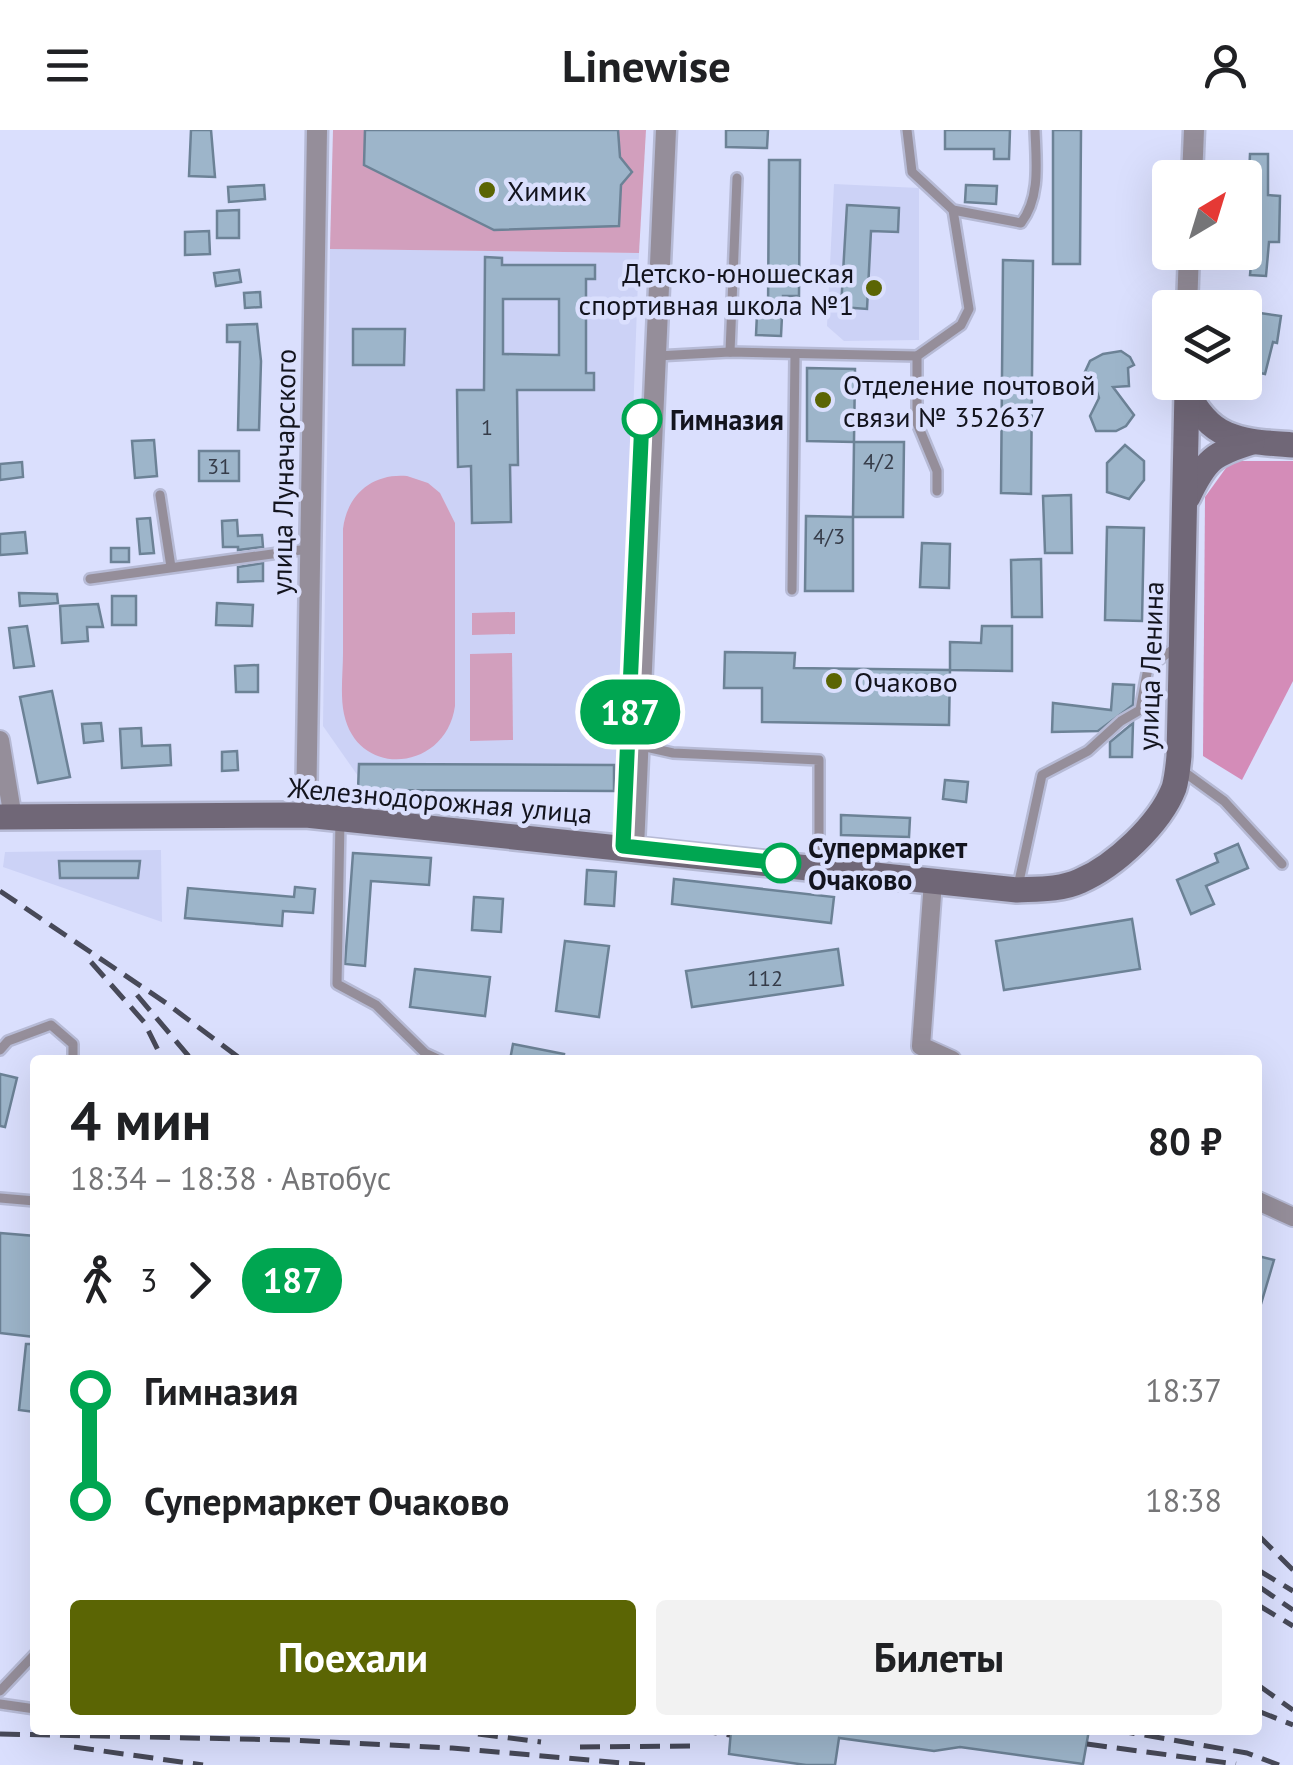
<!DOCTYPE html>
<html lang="ru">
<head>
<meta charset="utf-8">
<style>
	body { margin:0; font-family:"PT Sans",sans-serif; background:#f2f2f2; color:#202124; height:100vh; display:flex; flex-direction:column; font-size:38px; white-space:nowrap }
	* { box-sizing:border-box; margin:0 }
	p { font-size:32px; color:#757577 }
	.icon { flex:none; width:55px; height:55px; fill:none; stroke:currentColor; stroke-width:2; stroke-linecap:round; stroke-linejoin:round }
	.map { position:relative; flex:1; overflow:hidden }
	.sheet { position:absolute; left:30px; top:925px; width:1232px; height:680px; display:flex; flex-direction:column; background:#fff; border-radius:10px; box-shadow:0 10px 40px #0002 }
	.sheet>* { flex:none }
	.badge { padding:0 20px; border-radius:32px; font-size:35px; line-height:65px }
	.needle { width:65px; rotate:38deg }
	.fabs { position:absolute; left:1152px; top:30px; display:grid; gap:20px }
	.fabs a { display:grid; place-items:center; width:110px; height:110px; border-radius:10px; background:#fff; box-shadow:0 10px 40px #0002; font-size:50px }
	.map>.badge { position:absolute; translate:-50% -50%; box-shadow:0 0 0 5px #fff }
	.legs { display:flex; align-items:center; gap:15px; height:110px; padding:0 40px; font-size:32px }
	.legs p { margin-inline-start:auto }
	.overview { display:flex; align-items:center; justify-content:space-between; height:170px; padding:0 40px }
	h1 { font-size:55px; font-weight:700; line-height:75px }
	.cta { display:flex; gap:20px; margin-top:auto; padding:20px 40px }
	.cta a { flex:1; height:115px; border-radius:10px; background:#5b6504; color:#fff; font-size:40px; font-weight:700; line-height:115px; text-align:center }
	.cta a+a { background:#f2f2f2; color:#202124 }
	ul { padding:0 40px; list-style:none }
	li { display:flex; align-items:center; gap:35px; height:110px; font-size:38px }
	li i { display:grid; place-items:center; width:15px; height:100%; margin:0 12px; background:currentColor }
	li i::after { content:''; width:25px; height:25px; margin:-12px; border:8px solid; border-radius:50%; background:#fff }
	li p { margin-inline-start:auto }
	li:first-child i { background:linear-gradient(#0000 50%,currentColor 0) }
	li:last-child i { background:linear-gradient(currentColor 50%,#0000 0) }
	header { display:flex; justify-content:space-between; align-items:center; height:130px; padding:0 40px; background:#fff; font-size:45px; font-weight:700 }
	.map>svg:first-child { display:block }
</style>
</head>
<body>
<header><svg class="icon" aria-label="menu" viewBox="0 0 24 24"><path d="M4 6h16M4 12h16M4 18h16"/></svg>Linewise<svg class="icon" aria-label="person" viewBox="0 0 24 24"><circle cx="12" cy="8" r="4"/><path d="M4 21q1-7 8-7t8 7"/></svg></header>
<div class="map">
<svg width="1293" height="1635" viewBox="0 0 1293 1635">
	<rect width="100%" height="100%" fill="#dadffd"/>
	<g fill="#ccd2f6">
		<path d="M834,54L919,58V210L844,211L827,196Z"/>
		<path d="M330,119L639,123L620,641L358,646L323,596Z"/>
		<path d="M161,720L162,792L3,737L5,722Z"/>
	</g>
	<g fill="#d29fbd">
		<path d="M333,0H646L639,123L330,119Z"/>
		<path d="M407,346L428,353L440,363L455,393V576C446,641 358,650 344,584C340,565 343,542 343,523C343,481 343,440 343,399C347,365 372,343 407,346Z"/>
		<path d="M515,482V504L472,505V483Z"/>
		<path d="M512,523L513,610L470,611V524Z"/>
	</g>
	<path fill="#d48cb8" d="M1231,331H1293V551L1242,650L1203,626L1205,367Z"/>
	<g fill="#9db5ca" stroke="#6c8296" stroke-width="2.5" fill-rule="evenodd">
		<path d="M191,0H211L215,47L189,46Z"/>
		<path d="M365,0H618L620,27L632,42L621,55L619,96L494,100L364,35Z"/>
		<path d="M726,0H768L767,18L726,17Z"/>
		<path d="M945,0H1010L1009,29H994V19H945Z"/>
		<path d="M1053,0H1081L1080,134H1053Z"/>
		<path d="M1250,24H1268V65L1280,66L1279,112H1269L1266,146L1250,145L1253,112H1246Z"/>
		<path d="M769,30H800L799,166H783L781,206L756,205L757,184H768Z"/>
		<path d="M264,55L265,69L229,72L228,57Z"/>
		<path d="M966,55L997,56L996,74L965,72Z"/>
		<path d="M847,75L899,78L898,102L871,101L867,179L841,177Z"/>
		<path d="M239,80V108H217V81Z"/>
		<path d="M209,101L210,124L185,125V102Z"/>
		<path d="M485,127L502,128V135H595V149H586V243H594V260H517L518,335H510L511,392L472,393L471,336L458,337L457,260H484ZM503,169H559V225L503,224Z"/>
		<path d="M1003,130L1033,131L1031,364L1001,363Z"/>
		<path d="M239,140L241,152L216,156L214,143Z"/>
		<path d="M260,162L261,177L245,178L244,163Z"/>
		<path d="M1260,183L1281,186L1277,213L1273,212L1265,244L1246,240L1250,226L1253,227Z"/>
		<path d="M257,194L261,231L259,300H238L240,212H227V195Z"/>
		<path d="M353,199H405L404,235H353Z"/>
		<path d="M1121,221L1130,227L1134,235L1128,238L1129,256L1113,257L1134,285L1126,296L1116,301H1096L1090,286L1099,268L1091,244H1084L1090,231L1103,224Z"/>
		<path d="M807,238L855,239L854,312L807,311Z"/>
		<path d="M154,310L157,346L135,348L132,311Z"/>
		<path d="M854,312H904L903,387H853Z"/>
		<path d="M1125,315L1144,331V350L1129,369L1107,362V333Z"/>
		<rect x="199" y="321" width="40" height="30"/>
		<path d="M22,332L23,347L0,350V334Z"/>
		<path d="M1071,365L1072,423H1045L1043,366Z"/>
		<path d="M806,386L853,387V461H805Z"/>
		<path d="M150,388L154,423L140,424L137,389Z"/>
		<path d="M237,390L238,406L262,405L263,417L238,420V417H223L222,391Z"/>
		<path d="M1107,397L1144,398L1142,491L1105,490Z"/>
		<path d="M25,402L27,423L0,425V404Z"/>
		<path d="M922,413L950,414L949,458L920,457Z"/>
		<rect x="111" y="418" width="18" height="14"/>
		<path d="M1041,429L1042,487H1012L1011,430Z"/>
		<path d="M263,433V451L238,452V437Z"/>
		<path d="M19,463L57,464L58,473L20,476Z"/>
		<rect x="112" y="466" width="24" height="29"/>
		<path d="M217,473L253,475L252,496L216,495Z"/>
		<path d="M98,474L103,497H87L88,511L62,513L60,476Z"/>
		<path d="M27,496L34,536L14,538L9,498Z"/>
		<path d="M982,496H1012V541L950,540V512L981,513Z"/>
		<path d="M725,522L795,523L794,538L950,540L949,595L762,592V558H724Z"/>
		<path d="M258,535V562H236L235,536Z"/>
		<path d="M1113,554L1134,555L1133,575L1098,601L1052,602L1053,573L1111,580Z"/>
		<path d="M52,561L70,647L38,653L20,567Z"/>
		<path d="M101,593L103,611L84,613L82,594Z"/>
		<path d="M1133,593L1132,627H1110V612Z"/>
		<path d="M141,598L142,616L170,615L171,635L122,638L120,599Z"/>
		<path d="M237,621L238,640L222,641V622Z"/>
		<path d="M359,634L614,635V661L358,660Z"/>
		<path d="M945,650L968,652L966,672L943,669Z"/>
		<path d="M841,685L910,688L909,707L841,705Z"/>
		<path d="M1238,714L1248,738L1206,756L1214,774L1191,784L1177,750L1218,732L1215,724Z"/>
		<path d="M353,723L431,728L429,755L371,751L365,836L345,834Z"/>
		<path d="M59,731H140L138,748H60Z"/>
		<path d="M587,740L616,742L614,776L585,774Z"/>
		<path d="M674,749L834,767L831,793L672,774Z"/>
		<path d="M295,757L315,759L313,783L283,781L282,796L185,788L188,758L294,767Z"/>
		<path d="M474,767L503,769L501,802L472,800Z"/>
		<path d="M1132,789L1140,839L1004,860L996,811Z"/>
		<path d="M565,811L609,816L599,887L556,881Z"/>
		<path d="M838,819L843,855L692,877L686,841Z"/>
		<path d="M415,839L490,847L485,886L410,877Z"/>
		<path d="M513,914L564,924L563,930H510Z"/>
		<path d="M0,944L17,948L5,997L0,996Z"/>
		<path d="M0,1103L35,1106V1207L0,1203Z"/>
		<path d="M1258,1126L1274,1130L1261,1174L1258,1173Z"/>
		<path d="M26,1214H35V1282L19,1280Z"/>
		<path d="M731,1600H1089L1083,1634L960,1617L934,1621L839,1608L835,1635H806L729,1624Z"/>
	</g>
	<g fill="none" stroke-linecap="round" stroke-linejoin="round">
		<g stroke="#b6bad5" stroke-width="14">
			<g id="service">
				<path d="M907,0L912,42L953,80L1021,93C1041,67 1036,31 1035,0"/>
				<path d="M730,222L737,48"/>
				<path d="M657,226L730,222L917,226"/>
				<path d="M937,361V341L917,293V226L961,195L969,179L953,80"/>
				<path d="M160,365L171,437"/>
				<path d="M90,449L308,419"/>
				<path d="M792,460L795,225"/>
				<path d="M628,613L673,623L819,630V737"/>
				<path d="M1180,639L1224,671L1282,734"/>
				<path d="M340,690L337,854L376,875L425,923L440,930"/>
				<path d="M1018,756L1042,645L1088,621L1121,591L1140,580L1148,538L1176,517"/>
				<path d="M0,920L8,911L51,895L73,914V930"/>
				<path d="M0,1068L35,1071"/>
				<path d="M0,1561L35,1524"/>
				<path d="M0,1574L35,1579"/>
			</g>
		</g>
		<g stroke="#b6bad5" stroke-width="22">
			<g id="minor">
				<path d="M0,610L13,688"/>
				<path d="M933,751L921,916L952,930"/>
				<path d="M1258,1071L1293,1087"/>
			</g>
		</g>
		<g stroke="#b6bad5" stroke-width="25">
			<g id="tertiary">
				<path d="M1192,48L1194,0"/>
				<path d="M1187,178L1189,122"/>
				<path d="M306,685L317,0"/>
				<path d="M634,717L666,0"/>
			</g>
		</g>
		<g stroke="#b6bad5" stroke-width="30">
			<g id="secondary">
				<path d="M1187,261C1211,312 1242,311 1293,315"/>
				<path d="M1188,367C1206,329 1213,324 1252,312"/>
				<path d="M0,687L306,685L1017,760C1038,759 1060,760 1080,751C1115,736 1160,694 1174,658C1177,648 1178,636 1179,626L1187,261"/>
			</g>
		</g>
		<use href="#service" stroke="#958e9a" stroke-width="9"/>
		<use href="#minor" stroke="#958e9a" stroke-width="18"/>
		<use href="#tertiary" stroke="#958e9a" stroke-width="20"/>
		<use href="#secondary" stroke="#706777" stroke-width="25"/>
		<g stroke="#474958" stroke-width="5" stroke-dasharray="20 10" stroke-linecap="butt">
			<path d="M0,761L166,873L242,930"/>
			<path d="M91,832L144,892L163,930"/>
			<path d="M137,865L192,930"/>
			<path d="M1258,1405L1293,1440"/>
			<path d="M1258,1440L1293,1461"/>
			<path d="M1258,1456L1293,1480"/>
			<path d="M1258,1475L1293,1496"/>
			<path d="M1258,1555L1293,1580"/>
			<path d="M1258,1581L1293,1595"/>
			<path d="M697,1600L730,1605"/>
			<path d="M1115,1600L1247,1623L1279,1635"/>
			<path d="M0,1604L290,1610L452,1618L645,1635"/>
			<path d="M478,1604L541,1612"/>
			<path d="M1087,1614L1236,1634"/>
			<path d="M74,1617L203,1635"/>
			<path d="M580,1617L695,1616"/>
		</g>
	</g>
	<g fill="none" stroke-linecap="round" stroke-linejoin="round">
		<g stroke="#fff" stroke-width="22">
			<path id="line-1" d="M642,289L623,716L781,733"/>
		</g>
		<use href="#line-1" stroke="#00a651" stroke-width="15"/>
	</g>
	<g fill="#5b6504" stroke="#dadffd" stroke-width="4">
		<circle cx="487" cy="60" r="10"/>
		<circle cx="874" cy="158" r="10"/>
		<circle cx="823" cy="270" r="10"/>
		<circle cx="834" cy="551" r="10"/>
	</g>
	<g fill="#fff" stroke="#00a651" stroke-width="5">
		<circle cx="642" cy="289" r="18"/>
		<circle cx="781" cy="733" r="18"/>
	</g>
	<g text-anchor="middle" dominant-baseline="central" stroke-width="9" stroke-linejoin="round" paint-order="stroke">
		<g font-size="22" fill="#363c49">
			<text x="487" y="297">1</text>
			<text x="879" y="331">4/2</text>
			<text x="219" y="336">31</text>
			<text x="829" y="406">4/3</text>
			<text x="765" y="848">112</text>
		</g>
		<g font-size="28" fill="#13141e" stroke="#dadffd" text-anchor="start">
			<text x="507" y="60">Химик</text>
			<text x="854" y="142" text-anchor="end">Детско-юношеская<tspan x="854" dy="32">спортивная школа №1</tspan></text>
			<text x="843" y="254">Отделение почтовой<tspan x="843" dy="32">связи № 352637</tspan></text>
			<text x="854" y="551">Очаково</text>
		</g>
		<g font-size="28" font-weight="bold" fill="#13141e" stroke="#dadffd" text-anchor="start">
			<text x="670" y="289">Гимназия</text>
			<text x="808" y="717">Супермаркет<tspan x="808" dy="32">Очаково</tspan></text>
		</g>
		<g font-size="28" fill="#13141e" stroke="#dadffd">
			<text transform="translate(283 342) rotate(-89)">улица Луначарского</text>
			<text transform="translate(1150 536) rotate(-88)">улица Ленина</text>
			<text transform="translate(440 670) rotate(5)">Железнодорожная улица</text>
		</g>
	</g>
</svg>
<div class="fabs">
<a><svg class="needle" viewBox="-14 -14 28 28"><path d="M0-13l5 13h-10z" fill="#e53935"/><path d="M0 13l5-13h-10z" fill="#757577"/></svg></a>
<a><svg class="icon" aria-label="layers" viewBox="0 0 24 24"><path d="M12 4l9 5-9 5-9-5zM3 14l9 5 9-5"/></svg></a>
</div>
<b class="badge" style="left:630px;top:582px;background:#00a651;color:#fff">187</b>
<section class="sheet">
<div class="overview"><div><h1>4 мин</h1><p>18:34 – 18:38 · Автобус</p></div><b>80 ₽</b></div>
<div class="legs"><svg class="icon" aria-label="walk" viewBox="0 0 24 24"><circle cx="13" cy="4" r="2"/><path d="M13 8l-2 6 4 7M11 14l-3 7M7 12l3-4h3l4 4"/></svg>3<svg class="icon" aria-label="forward" viewBox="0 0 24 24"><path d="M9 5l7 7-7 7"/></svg><b class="badge" style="background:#00a651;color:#fff">187</b></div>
<ul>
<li><i style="color:#00a651"></i><b>Гимназия</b><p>18:37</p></li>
<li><i style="color:#00a651"></i><b>Супермаркет Очаково</b><p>18:38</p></li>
</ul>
<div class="cta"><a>Поехали</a><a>Билеты</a></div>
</section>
</div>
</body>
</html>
